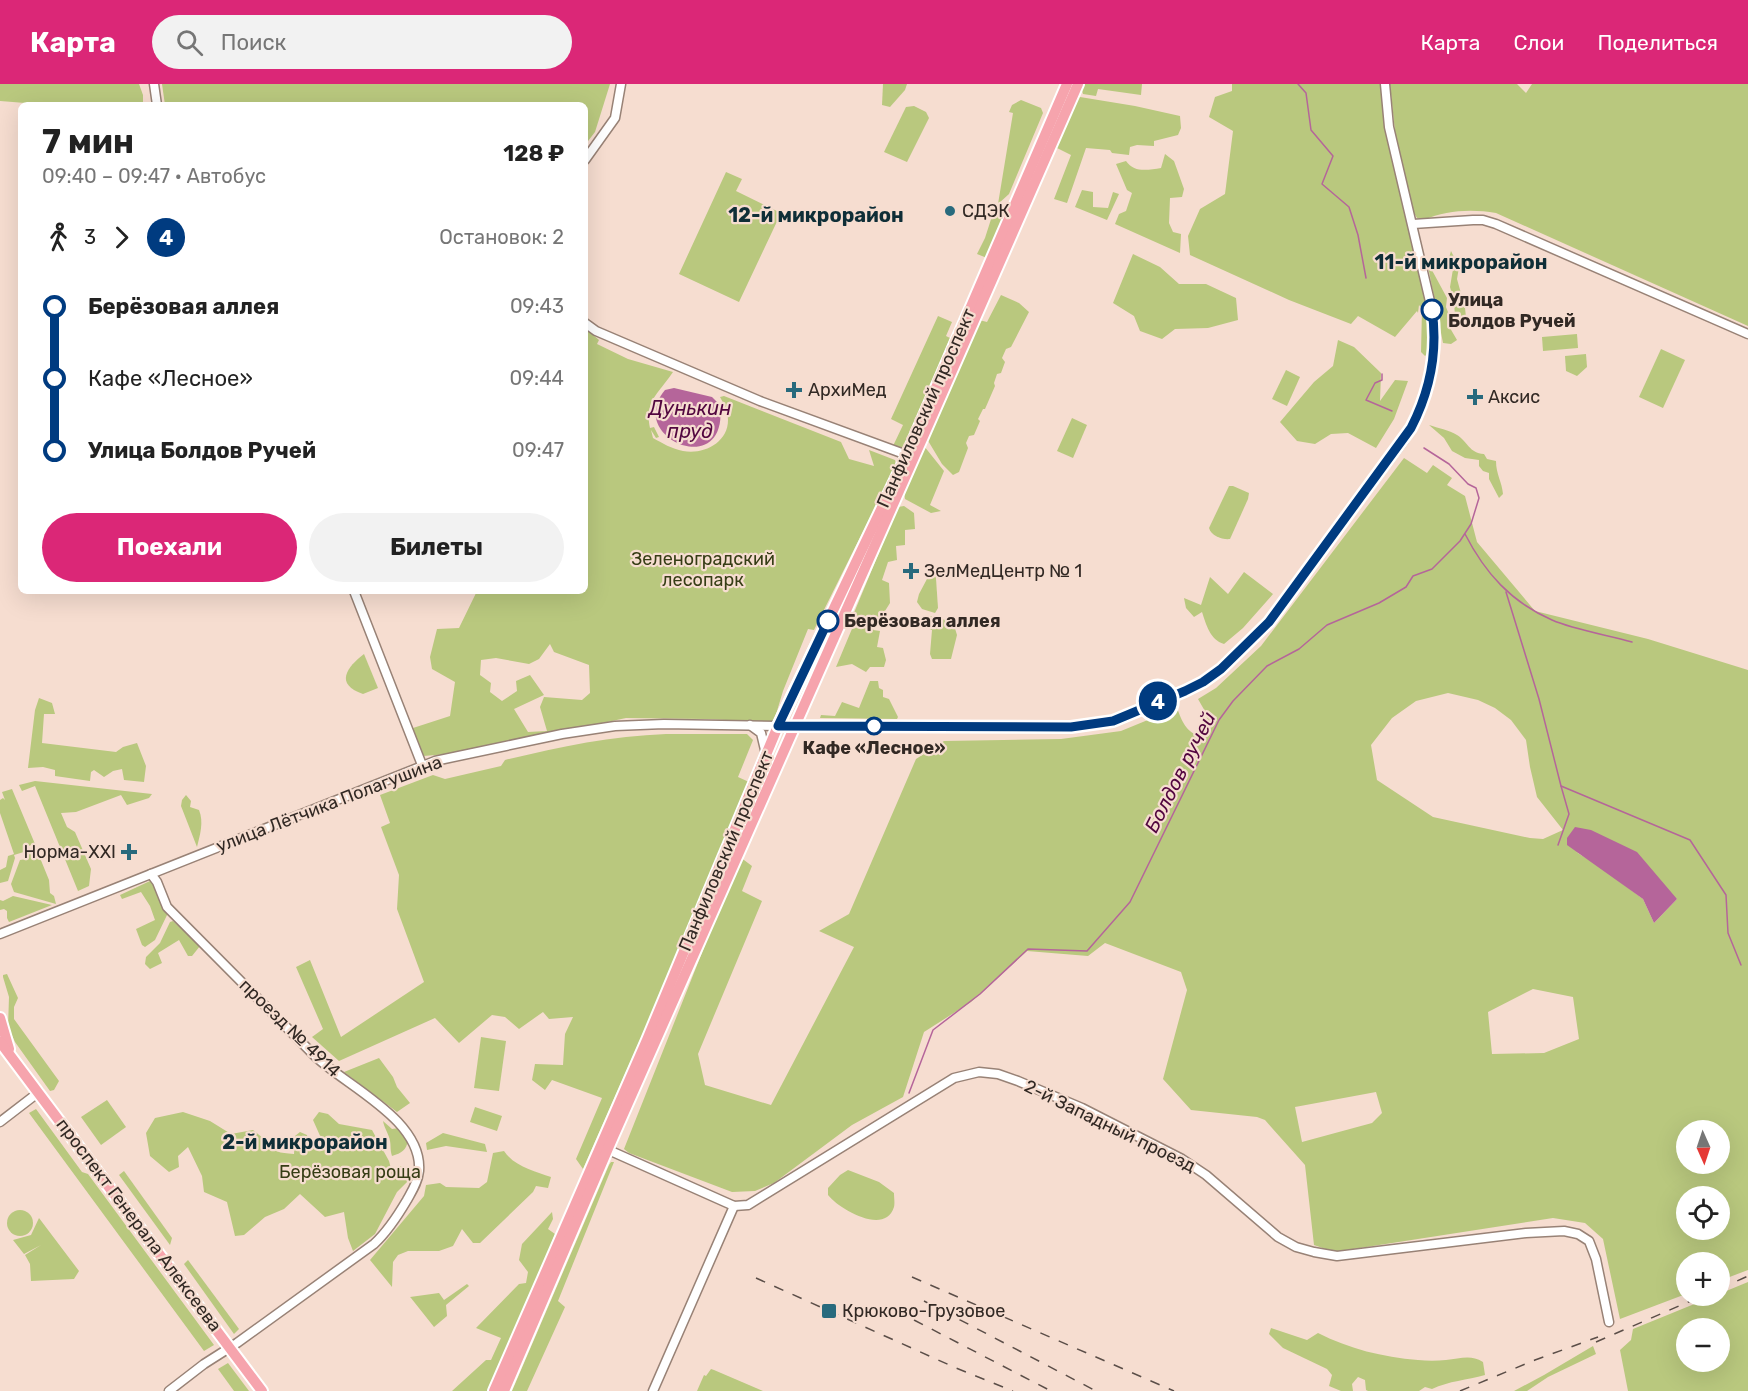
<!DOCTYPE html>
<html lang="ru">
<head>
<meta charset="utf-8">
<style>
	body { margin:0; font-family:Rubik,sans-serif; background:#f2f2f2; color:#222; height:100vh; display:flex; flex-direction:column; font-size:22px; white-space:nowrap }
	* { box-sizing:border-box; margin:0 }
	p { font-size:20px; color:#767676 }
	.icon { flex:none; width:33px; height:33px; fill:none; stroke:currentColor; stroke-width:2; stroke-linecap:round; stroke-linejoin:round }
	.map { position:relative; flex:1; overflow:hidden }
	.panel { position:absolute; left:18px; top:18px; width:570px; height:492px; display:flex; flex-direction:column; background:#fff; border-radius:9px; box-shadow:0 6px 24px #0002 }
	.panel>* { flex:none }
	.badge { padding:0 12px; border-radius:20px; font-size:21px; line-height:39px }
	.needle { width:39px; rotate:177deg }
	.buttons { position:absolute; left:1676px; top:1036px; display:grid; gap:12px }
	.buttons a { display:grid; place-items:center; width:54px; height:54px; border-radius:50%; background:#fff; box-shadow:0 6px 24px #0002; font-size:30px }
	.map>.badge { position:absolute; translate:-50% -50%; box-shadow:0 0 0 3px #fff }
	.legs { display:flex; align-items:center; gap:9px; height:66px; padding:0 24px; font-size:20px }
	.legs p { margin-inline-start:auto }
	.head { display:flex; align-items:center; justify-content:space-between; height:102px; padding:0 24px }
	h1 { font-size:33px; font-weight:700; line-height:45px }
	.primary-button { display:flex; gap:12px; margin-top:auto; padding:12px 24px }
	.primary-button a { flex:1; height:69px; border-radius:36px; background:#db2777; color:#fff; font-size:24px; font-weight:700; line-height:69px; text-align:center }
	.primary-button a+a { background:#f2f2f2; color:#222 }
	ul { padding:0 24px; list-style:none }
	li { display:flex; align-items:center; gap:21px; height:72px; font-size:22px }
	li i { display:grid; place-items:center; width:9px; height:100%; margin:0 8px; background:currentColor }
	li i::after { content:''; width:15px; height:15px; margin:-8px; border:4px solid; border-radius:50%; background:#fff }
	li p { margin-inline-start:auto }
	li:first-child i { background:linear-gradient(#0000 50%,currentColor 0) }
	li:last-child i { background:linear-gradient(currentColor 50%,#0000 0) }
	header { display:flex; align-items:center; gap:36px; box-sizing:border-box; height:84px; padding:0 30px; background:#db2777; color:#fff }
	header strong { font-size:28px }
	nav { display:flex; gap:33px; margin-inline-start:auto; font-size:21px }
	.search { width:420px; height:54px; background:#f2f2f2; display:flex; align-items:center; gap:15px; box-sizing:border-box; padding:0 21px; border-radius:33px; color:#767676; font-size:22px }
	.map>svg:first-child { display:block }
</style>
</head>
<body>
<header>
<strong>Карта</strong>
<div class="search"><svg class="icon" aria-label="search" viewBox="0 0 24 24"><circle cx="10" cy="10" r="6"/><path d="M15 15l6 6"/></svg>Поиск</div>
<nav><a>Карта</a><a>Слои</a><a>Поделиться</a></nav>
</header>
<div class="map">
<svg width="1748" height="1307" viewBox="0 0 1748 1307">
	<rect width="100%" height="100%" fill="#f6ddd0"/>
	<g fill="#b9c87e" fill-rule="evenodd">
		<path d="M0,0H139L143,11V21H51L0,17Z"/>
		<path d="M162,0H610L595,48L585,61V21H165Z"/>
		<path d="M883,0H907L905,6L890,23L882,21Z"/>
		<path d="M1082,0H1142L1141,11L1098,5L1096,12L1083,10L1081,3Z"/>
		<path d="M1232,0H1382L1429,233L1430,267L1425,272L1421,268L1422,225L1419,221L1418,229L1417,227L1395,253L1358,232L1351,240L1289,216L1190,171L1188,152L1200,125L1225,110L1233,47L1209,33L1215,13L1232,7Z"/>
		<path d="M1390,0H1517L1526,9L1532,0H1748V242L1496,129C1472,125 1446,126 1424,136L1417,134L1414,129L1396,57Z"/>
		<path d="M1080,13L1135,22L1180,32L1181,44L1178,51L1154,57V62L1137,61L1130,63L1129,71L1112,69L1110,66L1086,64L1067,119L1054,115L1071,71L1055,63L1074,16Z"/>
		<path d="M1021,16L1041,24L1043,29L1009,110L998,120L1013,29L1009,28L1012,21Z"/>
		<path d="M914,22L926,28L929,34L907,78L884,68L906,23Z"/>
		<path d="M1165,70L1174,77L1184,105L1182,113L1170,114L1169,139L1173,148L1181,150L1180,169L1115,140L1119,130L1126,127L1132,109L1127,106L1116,80L1126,77C1134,89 1148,86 1161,84Z"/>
		<path d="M726,88L742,95L736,107L781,129L739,218L679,190Z"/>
		<path d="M1082,106L1093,108V123L1108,124L1113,108L1119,110L1107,136L1075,123Z"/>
		<path d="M993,129L1000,132L1003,137L987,174L977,170L985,154Z"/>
		<path d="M1451,167L1459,183L1457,195L1465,224L1466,233L1464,239L1455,233L1454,217L1450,203L1453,185L1449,174Z"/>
		<path d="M1133,170L1160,183L1179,200H1206L1236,214L1238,236L1208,244L1175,245L1162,255L1140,247L1134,232L1113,219Z"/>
		<path d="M1427,177L1447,214L1446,223L1453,241L1450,244L1457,256L1451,260L1443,259Z"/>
		<path d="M1001,211L1019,219L1029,228L1011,263L1006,265L1002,274L1005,278L1001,289L997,290L994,299L995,302L985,325H983L978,335L980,337L974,351L969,352L966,359L968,364L959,388L953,391L942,380L927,355L979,236L987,238Z"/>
		<path d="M938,232L952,238L946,252L950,254L905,362L900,365L893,362L903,341L891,335Z"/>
		<path d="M585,244L599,256L597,260L628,275L673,288C660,308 644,317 650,344L654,343L659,353L656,354L651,346L653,354C662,359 672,365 683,367C703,371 728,359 728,336C728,328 724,320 720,313L724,312L841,358L849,375L874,382L869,366L895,376L896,381L814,546L808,545L783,607L774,637L771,638L704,635L626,634L462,669L423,672L413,644L450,632L455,598L432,585L430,573L437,545L459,544L477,507H585ZM550,560L554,568L589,581L590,609L582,616L544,613L540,623L547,647L528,648L514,625L544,611L530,591L516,597L517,607L502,617L490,608L491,599L480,591L481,576L496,574L529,580L539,575Z"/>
		<path d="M1577,250L1578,264L1543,267L1542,253Z"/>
		<path d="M1338,256L1354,263L1381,289L1380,317L1395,296L1408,297L1394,335L1376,364L1348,349L1331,350L1315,360L1297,357L1280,338L1314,298L1333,282Z"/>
		<path d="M1661,265L1685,276L1663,324L1639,313Z"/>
		<path d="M1586,270L1587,283L1577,292L1566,287L1565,272Z"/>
		<path d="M1286,286L1300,293L1287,322L1272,315Z"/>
		<path d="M1072,334L1087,341L1073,374L1057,367Z"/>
		<path d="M1429,341C1438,344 1449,346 1457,351C1468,358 1469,369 1484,370L1487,375L1496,377C1496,390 1502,398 1503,410L1499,414L1489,395V389L1483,387L1479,382V376L1465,374L1452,367L1444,354Z"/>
		<path d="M924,362L944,387L930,421L941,427L931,429L905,415L904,408Z"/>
		<path d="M1404,374L1427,389L1433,381L1452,394L1447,401L1465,412L1477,458L1535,527L1648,555L1748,586V1186L1719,1197V1179H1686V1210L1620,1235L1603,1155L1585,1139L1553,1134L1334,1168L1314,1161L1305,1081L1265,1036L1257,1033L1191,1026L1163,995L1187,906L1181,888L1105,859L1088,872L1027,867L971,918L924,948L903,1013L852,1041L774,1099L755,1107L732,1108L629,1069L624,1065L740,773L752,782L742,807L762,817L698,970L705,1001L771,1021L854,863L819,847L849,830L916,675L944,657L1061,655L1121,647L1177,624C1182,637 1186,649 1201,652L1208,641L1206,629L1198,615L1216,604L1261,562ZM1448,609L1478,616L1495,624L1511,636L1526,656L1530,683L1537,713L1563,746L1543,755L1530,754L1433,733L1377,696L1371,661L1392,634L1416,617ZM1576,768L1677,815L1654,839L1643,815L1596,780ZM1533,905L1573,913L1579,955L1544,969L1492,970L1488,928ZM1376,1008L1382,1029L1372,1039L1302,1058L1295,1023ZM1686,1047H1719V1080H1686ZM1686,1113H1719V1146H1686Z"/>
		<path d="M1229,402H1233L1249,409L1248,415L1230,455C1223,456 1211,452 1209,444Z"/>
		<path d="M904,422L914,429L915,445L905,446V461L896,462L897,476L888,478L882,496L889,499L890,519L873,546L880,547L877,563L883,564L886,576L884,583H870L866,588L852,580L836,583L854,540L851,536L898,423Z"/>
		<path d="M935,480L938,524L935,529L922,525L917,518L919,510Z"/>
		<path d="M1244,488L1273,510L1243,544L1224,560C1210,556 1206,540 1202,528L1194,533L1186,524L1184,514L1201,521L1210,493L1228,510Z"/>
		<path d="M930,532L953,538L957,551L951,575H932L930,570L932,546L927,544L925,534Z"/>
		<path d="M364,570L378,604L363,610C334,600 347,583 364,570Z"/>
		<path d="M870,597H878L879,604L883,606V613L889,615L898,633L897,635L820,634L821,631L835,632L842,618L859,624Z"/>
		<path d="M39,614L52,619L55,630H44L42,659L116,668L123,663L137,659L146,682L144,698L124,696L122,685L113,687L104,693L94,686L91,688L90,697L55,692V686L43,683L28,684L35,626Z"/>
		<path d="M666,650H747L753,656L738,693L749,698L658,915L583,1085L576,1075L602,1014L552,996L545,1006L532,996L535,980L563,981L565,950L573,933L549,935L543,928L519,945L505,933L492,931L459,959L435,934L339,977L312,953L323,945L296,883L310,876L341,953L424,898L397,825L399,791L381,743L390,739L380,711L433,691L445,695L501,682L505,676C559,663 611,652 666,650Z"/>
		<path d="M35,697L152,710L149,714L127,721L121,711L76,728L61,729L67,743L75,748L91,785L89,802L78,807L35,702L22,707L19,701Z"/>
		<path d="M12,705L35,760L25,763L27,767L14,771L15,774L8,797L0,799V786L6,783L8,772L14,770L0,729V716L3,714L5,716L2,708Z"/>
		<path d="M186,711L191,717L190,723L199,726C204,738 200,751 197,763L181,722L182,716Z"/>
		<path d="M38,769L49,796L50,809L54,812L56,820L14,808L11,800L20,776L27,775L28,770Z"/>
		<path d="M150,797L153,799L168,829L155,856L145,863L142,861L136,845L155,836L150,822L141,808L122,815L120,811Z"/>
		<path d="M13,812L52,821L9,838L7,834V827L4,825L0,826V816L3,817Z"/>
		<path d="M173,837L200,862L192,872H188L179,856L158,869L162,879L150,885L145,880L146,873L160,859L170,838Z"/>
		<path d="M7,890L18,914L14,923V935L59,997L54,1006L50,1007L15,958L8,943L9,913L3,893V891Z"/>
		<path d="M481,953L506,957L499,1007L474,1004Z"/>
		<path d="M379,974L393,993L397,1003L410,1019L397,1028L344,988Z"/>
		<path d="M107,1016L126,1043L101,1061L81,1033Z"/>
		<path d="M475,1023L502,1032L497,1047L470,1038Z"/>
		<path d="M36,1025L82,1088L88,1090L214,1261L204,1267L29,1029Z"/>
		<path d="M183,1028L210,1037L231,1050L253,1046C274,1061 263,1068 294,1070L295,1052L300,1048L307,1051L309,1061H317L321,1054L313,1036L319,1028L328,1030L339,1040L372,1046L389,1077L393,1092L398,1090L396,1088L400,1082L408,1084L411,1094L397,1108L375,1150L353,1167L348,1154L344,1128L325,1133L300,1110L284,1125L265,1133L244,1151L235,1152L227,1118L204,1108L202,1092L188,1063L178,1072L179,1083L169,1088L150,1072L146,1049L155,1034Z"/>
		<path d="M383,1037L392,1045L399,1044L408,1057C406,1066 402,1069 392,1072C390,1066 391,1062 390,1057C389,1050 384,1044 383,1037Z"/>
		<path d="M443,1049L485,1060L487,1068L446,1062L427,1066L426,1059Z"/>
		<path d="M504,1067C515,1083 535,1087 551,1093L548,1104L536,1102L533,1108L480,1159H473L462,1145L453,1162L439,1167H408L398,1171L393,1178L392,1203L370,1176L424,1112L426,1101L440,1099L446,1103L479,1104L487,1098L493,1069Z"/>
		<path d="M611,1078H614L558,1217L565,1223L527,1307H512L609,1081Z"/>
		<path d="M848,1086L879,1098L894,1109C894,1113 895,1120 894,1123C885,1152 839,1125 828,1111V1104L840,1091Z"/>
		<path d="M124,1087L172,1154L170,1161L119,1091Z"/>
		<circle cx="20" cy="1139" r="13"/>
		<path d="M552,1128L553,1135L548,1145L555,1150L537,1196L487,1307H452L486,1276H491L501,1254L476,1244L519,1200L526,1199L528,1188L519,1176L522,1160Z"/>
		<path d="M39,1134L79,1187L74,1195L31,1197L30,1180L25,1171L41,1161L24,1170L13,1156L31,1151Z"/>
		<path d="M188,1176L239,1245L234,1250L184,1180Z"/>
		<path d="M1748,1198V1307H1628L1620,1266L1631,1256L1633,1245L1714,1212H1719V1210ZM1686,1245H1719V1278H1686Z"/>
		<path d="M467,1200L469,1202L446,1221L447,1232L434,1243L411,1214L410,1213L439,1209L444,1216Z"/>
		<path d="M1271,1244L1307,1256L1318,1249C1350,1265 1382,1273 1418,1276C1427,1277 1437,1277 1446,1276C1460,1275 1470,1270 1483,1278L1485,1291C1467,1296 1449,1297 1432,1305L1425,1303L1419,1307H1368L1366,1306L1365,1296L1358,1293L1352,1300L1353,1307H1341L1329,1302L1332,1291L1327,1285L1283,1264L1269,1250Z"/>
		<path d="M1593,1262L1596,1270L1548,1293L1527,1307H1514L1544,1291Z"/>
		<path d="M228,1279L249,1307H234L218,1285Z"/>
		<path d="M711,1285L714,1286L763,1307H697L704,1291L706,1292Z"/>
	</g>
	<g fill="#b5659a">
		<path d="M674,304L712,313L720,321C729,398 624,354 665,306Z"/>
		<path d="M1575,743L1591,746L1637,768L1677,815L1654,839L1643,815L1567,761V754Z"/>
	</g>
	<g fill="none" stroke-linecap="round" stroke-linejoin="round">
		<g stroke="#b5659a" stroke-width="1.5">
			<path d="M1298,0L1306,9L1311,46L1333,72L1322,100L1349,123L1358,151L1366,194"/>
			<path d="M1382,290V296L1375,299L1366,316L1392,327"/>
			<path d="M1465,450C1485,489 1511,518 1552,536C1575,546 1608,551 1632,558"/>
			<path d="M1506,508L1539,615L1561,702L1690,756L1726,811L1728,849L1741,881"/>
			<path d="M1558,761L1569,730L1561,702"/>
			<path d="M909,1009L933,946L980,910L1028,865L1087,867L1130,818L1219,636L1233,617L1267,582L1299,565L1327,541L1379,519L1406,503L1413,492L1432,485L1460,457L1471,440L1479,414L1476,404L1468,400L1449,380L1424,364"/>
		</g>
		<g stroke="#988276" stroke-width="11">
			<g id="minor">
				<path d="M154,0L157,21"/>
				<path d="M585,76L615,34L621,0"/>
				<path d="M1413,140L1473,136H1483L1496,140L1748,250"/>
				<path d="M585,239L596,247L760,317L907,371"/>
				<path d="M354,507L422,681"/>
				<path d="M750,641L761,649L766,670"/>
				<path d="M794,642L1071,643L1113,637L1185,607L1203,598L1221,585L1269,538L1404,356C1428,316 1438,272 1432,226L1389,43L1385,0"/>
				<path d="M151,790L157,798L167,823L315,972C346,1002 423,1036 419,1087C418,1098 412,1107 407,1116C397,1133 387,1148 374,1160L237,1259L204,1280L169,1307"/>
				<path d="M0,850L435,677L562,650L615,642L664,640L778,642"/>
				<path d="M0,1038L39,1008"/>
				<path d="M604,1064L734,1122L748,1121L954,994L979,988L998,990L1018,997L1082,1024L1182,1075L1206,1091L1278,1153L1296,1163L1314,1168L1337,1172L1526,1149L1564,1147L1578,1150L1589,1157L1596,1175L1609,1238"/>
				<path d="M653,1307L734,1122"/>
			</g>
		</g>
		<g stroke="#fff" stroke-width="14">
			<g id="major">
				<path d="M0,934L9,965"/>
				<path d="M0,958L262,1307"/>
				<path d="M494,1307L647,956L778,642L907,371L1067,0"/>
				<path d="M504,1307L612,1055L922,355L1078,0"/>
			</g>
		</g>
		<use href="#minor" stroke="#fff" stroke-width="8"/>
		<use href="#major" stroke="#f6a4ad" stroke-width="10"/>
		<g stroke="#5b4e48" stroke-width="1.5" stroke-dasharray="10 10" stroke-linecap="butt">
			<path d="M912,1193L1174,1307"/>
			<path d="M756,1194L956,1284L1013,1307"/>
			<path d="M1719,1205L1748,1192"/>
			<path d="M924,1217L1096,1307"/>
			<path d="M914,1236L1051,1307"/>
			<path d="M1596,1258L1702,1212"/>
			<path d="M1460,1307L1535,1276L1598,1253"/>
		</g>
	</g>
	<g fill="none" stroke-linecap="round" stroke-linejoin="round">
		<g stroke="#fff" stroke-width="14">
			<path id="line-1" d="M828,537L778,642L1071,643L1113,637L1185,607L1203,598L1221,585L1269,538L1411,344C1430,307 1438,267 1432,226"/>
		</g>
		<use href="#line-1" stroke="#003b80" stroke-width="9"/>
	</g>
	<g fill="#286a7d" stroke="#f6ddd0" stroke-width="2">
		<circle cx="950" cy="127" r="6"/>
		<path d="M791 297h6v6h6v6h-6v6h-6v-6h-6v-6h6z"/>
		<path d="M1472 304h6v6h6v6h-6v6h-6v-6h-6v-6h6z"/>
		<path d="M908 478h6v6h6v6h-6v6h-6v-6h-6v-6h6z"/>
		<path d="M126 759h6v6h6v6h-6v6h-6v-6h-6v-6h6z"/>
		<rect x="821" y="1219" width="16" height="16" rx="3"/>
	</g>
	<g fill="#fff" stroke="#003b80" stroke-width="3">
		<circle cx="1432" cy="226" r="10"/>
		<circle cx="828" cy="537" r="10"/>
		<circle cx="874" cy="642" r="8"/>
	</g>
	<g text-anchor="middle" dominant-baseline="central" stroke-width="4.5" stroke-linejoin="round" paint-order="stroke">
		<g font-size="18" fill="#322924" stroke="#f6ddd0" text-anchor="start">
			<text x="962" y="127">СДЭК</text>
			<text x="808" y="306">АрхиМед</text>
			<text x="1488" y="313">Аксис</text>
			<text x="924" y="487">ЗелМедЦентр № 1</text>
			<text x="116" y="768" text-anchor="end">Норма-XXI</text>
			<text x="842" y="1227">Крюково-Грузовое</text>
		</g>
		<g font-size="18" font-weight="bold" fill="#322924" stroke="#f6ddd0" text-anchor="start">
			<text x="1448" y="216">Улица<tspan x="1448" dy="21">Болдов Ручей</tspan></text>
			<text x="844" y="537">Берёзовая аллея</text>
			<text x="874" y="664" text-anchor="middle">Кафе «Лесное»</text>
		</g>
		<g font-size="18" fill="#322924" stroke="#f6ddd0">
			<text transform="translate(926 324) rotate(-66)">Панфиловский проспект</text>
			<text transform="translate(329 720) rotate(-21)">улица Лётчика Полагушина</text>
			<text transform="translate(726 767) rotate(-67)">Панфиловский проспект</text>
			<text transform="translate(290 944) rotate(44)">проезд № 4914</text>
			<text transform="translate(1110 1042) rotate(26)">2-й Западный проезд</text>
			<text transform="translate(139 1141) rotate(53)">проспект Генерала Алексеева</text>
		</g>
		<g font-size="18" fill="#363d15" stroke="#f6ddd0">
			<text x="703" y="475">Зеленоградский<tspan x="703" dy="21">лесопарк</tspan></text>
			<text x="350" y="1088">Берёзовая роща</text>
		</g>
		<g font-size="20" font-weight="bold" fill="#0f2e37" stroke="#f6ddd0">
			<text x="816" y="131">12-й микрорайон</text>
			<text x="1461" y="178">11-й микрорайон</text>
			<text x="305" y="1058">2-й микрорайон</text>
		</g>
		<g font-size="20" font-style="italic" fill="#52063f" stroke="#f6ddd0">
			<text x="690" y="324">Дунькин<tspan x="690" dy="23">пруд</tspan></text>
			<text transform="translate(1180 688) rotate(-63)">Болдов ручей</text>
		</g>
	</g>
</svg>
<div class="buttons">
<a><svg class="needle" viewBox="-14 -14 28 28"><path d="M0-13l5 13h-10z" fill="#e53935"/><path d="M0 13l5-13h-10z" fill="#767676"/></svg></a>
<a><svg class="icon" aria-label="locate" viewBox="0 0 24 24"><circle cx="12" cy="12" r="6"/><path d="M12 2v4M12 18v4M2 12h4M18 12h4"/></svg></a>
<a>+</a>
<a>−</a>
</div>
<b class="badge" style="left:1158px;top:617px;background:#003b80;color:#fff">4</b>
<section class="panel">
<div class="head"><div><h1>7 мин</h1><p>09:40 – 09:47 · Автобус</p></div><b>128 ₽</b></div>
<div class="legs"><svg class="icon" aria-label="walk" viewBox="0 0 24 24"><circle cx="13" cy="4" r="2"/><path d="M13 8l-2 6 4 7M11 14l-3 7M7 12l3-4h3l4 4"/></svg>3<svg class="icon" aria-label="forward" viewBox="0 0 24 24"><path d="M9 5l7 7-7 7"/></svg><b class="badge" style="background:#003b80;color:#fff">4</b><p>Остановок: 2</p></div>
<ul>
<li><i style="color:#003b80"></i><b>Берёзовая аллея</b><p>09:43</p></li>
<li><i style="color:#003b80"></i><span>Кафе «Лесное»</span><p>09:44</p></li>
<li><i style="color:#003b80"></i><b>Улица Болдов Ручей</b><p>09:47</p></li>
</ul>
<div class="primary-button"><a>Поехали</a><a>Билеты</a></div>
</section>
</div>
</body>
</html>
